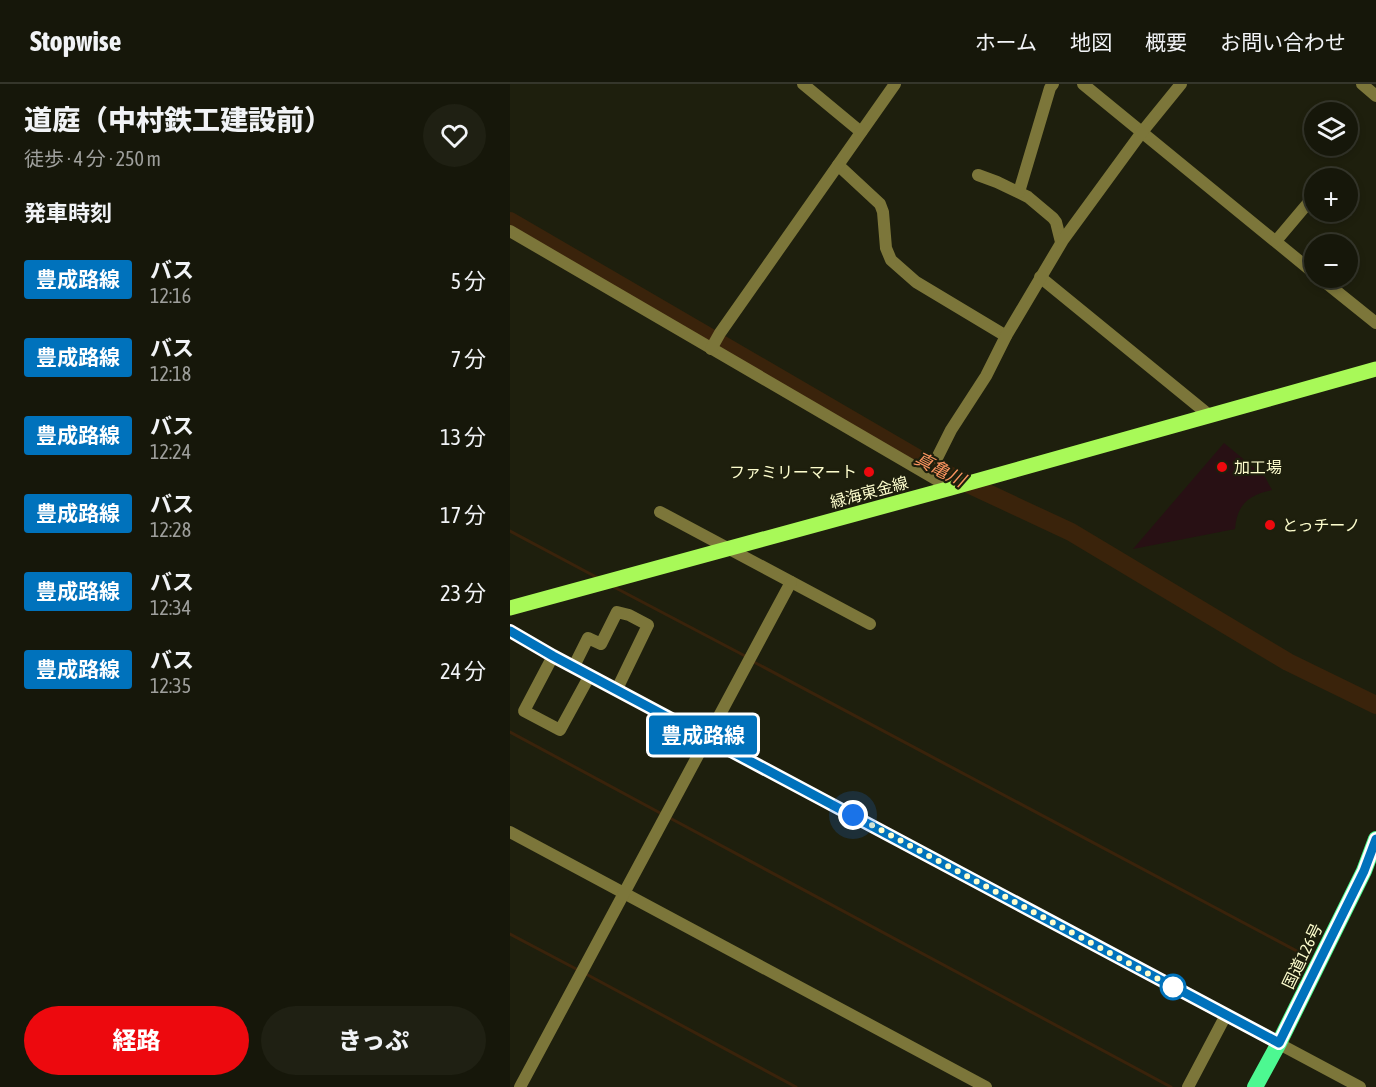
<!DOCTYPE html>
<html lang="ja">
<head>
<meta charset="utf-8">
<style>
	body { margin:0; font-family:"Asap Condensed","Noto Sans JP",sans-serif; background:#1f2013; color:#f1f3f6; height:100vh; display:flex; flex-direction:column; font-size:22px; white-space:nowrap }
	* { box-sizing:border-box; margin:0 }
	p { font-size:20px; color:#9e9f9c }
	.icon { flex:none; width:33px; height:33px; fill:none; stroke:currentColor; stroke-width:2; stroke-linecap:round; stroke-linejoin:round }
	.map { position:relative; flex:1; overflow:hidden }
	.drawer { display:flex; flex-direction:column; background:#16170a; width:510px }
	.drawer>* { flex:none }
	.badge { padding:0 12px; border-radius:4px; font-size:21px; line-height:39px }
	.tools { position:absolute; left:794px; top:18px; display:grid; gap:12px }
	.tools a { display:grid; place-items:center; width:54px; height:54px; border-radius:50%; background:#16170a; box-shadow:0 3px 9px #0003,0 0 0 2px #35362b; font-size:30px }
	.you { position:absolute; width:30px; height:30px; margin:-15px; border:4px solid #fff; border-radius:50%; background:#1a73e8; box-shadow:0 0 0 9px #1a73e833 }
	.map>.badge { position:absolute; translate:-50% -50%; box-shadow:0 0 0 3px #fff }
	h2 { padding:0 24px; font-size:22px; line-height:54px }
	.round { display:grid; place-items:center; flex:none; width:63px; height:63px; border-radius:32px; background:#1f2013 }
	.headline { display:flex; align-items:center; justify-content:space-between; height:102px; padding:0 24px }
	h1 { font-size:28px; font-weight:800; line-height:45px }
	.button { display:flex; gap:12px; margin-top:auto; padding:12px 24px }
	.button a { flex:1; height:69px; border-radius:36px; background:#ed090e; color:#fff; font-size:24px; font-weight:800; line-height:69px; text-align:center }
	.button a+a { background:#1f2013; color:#f1f3f6 }
	ul { padding:0; list-style:none }
	li { display:flex; align-items:center; gap:18px; height:78px; padding:0 24px }
	li div { flex:1 }
	li b { display:block; font-size:22px }
	li em { font-style:normal }
	li .badge { min-width:66px; font-weight:700; text-align:center }
	header { display:flex; align-items:center; gap:36px; box-sizing:border-box; height:84px; padding:0 30px; background:#16170a; border-bottom:2px solid #35362b }
	header strong { font-size:28px }
	nav { display:flex; gap:33px; margin-inline-start:auto; font-size:21px }
	main { display:flex; flex:1; min-height:0 }
	.map>svg:first-child { display:block }
</style>
</head>
<body>
<header>
<strong>Stopwise</strong>
<nav><a>ホーム</a><a>地図</a><a>概要</a><a>お問い合わせ</a></nav>
</header>
<main>
<section class="drawer">
<div class="headline"><div><h1>道庭（中村鉄工建設前）</h1><p>徒歩 · 4 分 · 250 m</p></div><a class="round"><svg class="icon" aria-label="heart" viewBox="0 0 24 24"><path d="M12 20l-8-8c-3-5 5-10 8-4 3-6 11-1 8 4z"/></svg></a></div>
<h2>発車時刻</h2>
<ul>
<li><span class="badge" style="background:#0072bc;color:#fff">豊成路線</span><div><b>バス</b><p>12:16</p></div><em>5 分</em></li>
<li><span class="badge" style="background:#0072bc;color:#fff">豊成路線</span><div><b>バス</b><p>12:18</p></div><em>7 分</em></li>
<li><span class="badge" style="background:#0072bc;color:#fff">豊成路線</span><div><b>バス</b><p>12:24</p></div><em>13 分</em></li>
<li><span class="badge" style="background:#0072bc;color:#fff">豊成路線</span><div><b>バス</b><p>12:28</p></div><em>17 分</em></li>
<li><span class="badge" style="background:#0072bc;color:#fff">豊成路線</span><div><b>バス</b><p>12:34</p></div><em>23 分</em></li>
<li><span class="badge" style="background:#0072bc;color:#fff">豊成路線</span><div><b>バス</b><p>12:35</p></div><em>24 分</em></li>
</ul>
<div class="button"><a>経路</a><a>きっぷ</a></div>
</section>
<div class="map">
<svg width="866" height="1003" viewBox="0 0 866 1003">
	<rect width="100%" height="100%" fill="#1e1f0d"/>
	<path fill="#281014" d="M714,359L755,393L762,406C738,411 727,421 725,445L623,465Z"/>
	<g fill="none" stroke-linecap="round" stroke-linejoin="round">
		<g stroke="#3a230b" stroke-width="3">
			<path d="M0,447L88,494"/>
			<path d="M102,502L237,573"/>
			<path d="M242,577L798,873"/>
			<path d="M0,648L152,730"/>
			<path d="M158,733L661,1003"/>
			<path d="M0,850L70,887"/>
			<path d="M76,890L286,1003"/>
		</g>
		<path stroke="#3a230b" stroke-width="18" d="M0,137L426,385L561,448L778,578L866,621"/>
		<g stroke="#7c763a" stroke-width="12">
			<path d="M293,0L351,48"/>
			<path d="M573,0L804,189"/>
			<path d="M852,0L866,12"/>
			<path d="M328,81L370,120L373,128L376,164L381,176L406,198L496,252"/>
			<path d="M468,91L487,98L518,113L543,134L546,138L551,158"/>
			<path d="M509,108L540,4L543,0"/>
			<path d="M0,147L441,404"/>
			<path d="M766,157L804,112"/>
			<path d="M530,193L699,331"/>
			<path d="M810,194L866,239"/>
			<path d="M201,265L210,249L385,0"/>
			<path d="M427,374L441,346L476,292L496,252L553,156L632,48L671,0"/>
			<path d="M150,428L360,540"/>
			<path d="M0,547L43,572L850,1003"/>
			<path d="M43,572L14,627L50,646L80,591"/>
			<path d="M64,582L78,554L91,560L107,528L119,531L138,541L107,605"/>
			<path d="M0,748L476,1003"/>
			<path d="M10,1003L281,498"/>
			<path d="M678,1003L716,931"/>
		</g>
		<path stroke="#a8f958" stroke-width="15" d="M0,524L441,404L866,285"/>
		<path stroke="#4df891" stroke-width="16" d="M745,1003L769,959L854,787L866,755"/>
	</g>
	<g fill="none" stroke-linecap="round" stroke-linejoin="round">
		<g stroke="#fff" stroke-width="14">
			<path id="line" d="M0,547L43,572L769,959L854,787L866,755"/>
		</g>
		<use href="#line" stroke="#0072bc" stroke-width="9"/>
		<path stroke="#fdfdcd" stroke-width="6" stroke-dasharray="0 10.8" d="M343,731L663,903"/>
	</g>
	<g fill="#ed090e" stroke="#1e1f0d" stroke-width="2">
		<circle cx="712" cy="383" r="6"/>
		<circle cx="359" cy="388" r="6"/>
		<circle cx="760" cy="441" r="6"/>
	</g>
	<circle fill="#fff" stroke="#0072bc" stroke-width="3" cx="663" cy="903" r="12"/>
	<g text-anchor="middle" dominant-baseline="central" stroke-width="4.5" stroke-linejoin="round" paint-order="stroke">
		<g font-size="16" fill="#fdfdcd" stroke="#1e1f0d" text-anchor="start">
			<text x="724" y="383">加工場</text>
			<text x="347" y="388" text-anchor="end">ファミリーマート</text>
			<text x="772" y="441">とっチーノ</text>
		</g>
		<g font-size="16" fill="#fdfdcd" stroke="#1e1f0d">
			<text transform="translate(359 408) rotate(-15)">緑海東金線</text>
			<text transform="translate(792 872) rotate(-64)">国道126号</text>
		</g>
		<g font-size="18" font-style="italic" fill="#f9935f" stroke="#1e1f0d">
			<text transform="translate(430 385) rotate(27)">真亀川</text>
		</g>
	</g>
</svg>
<div class="tools">
<a><svg class="icon" aria-label="layers" viewBox="0 0 24 24"><path d="M12 4l9 5-9 5-9-5zM3 14l9 5 9-5"/></svg></a>
<a>+</a>
<a>−</a>
</div>
<div class="you" style="left:343px;top:731px"></div>
<b class="badge" style="left:193px;top:651px;background:#0072bc;color:#fff">豊成路線</b>
</div>
</main>
</body>
</html>
